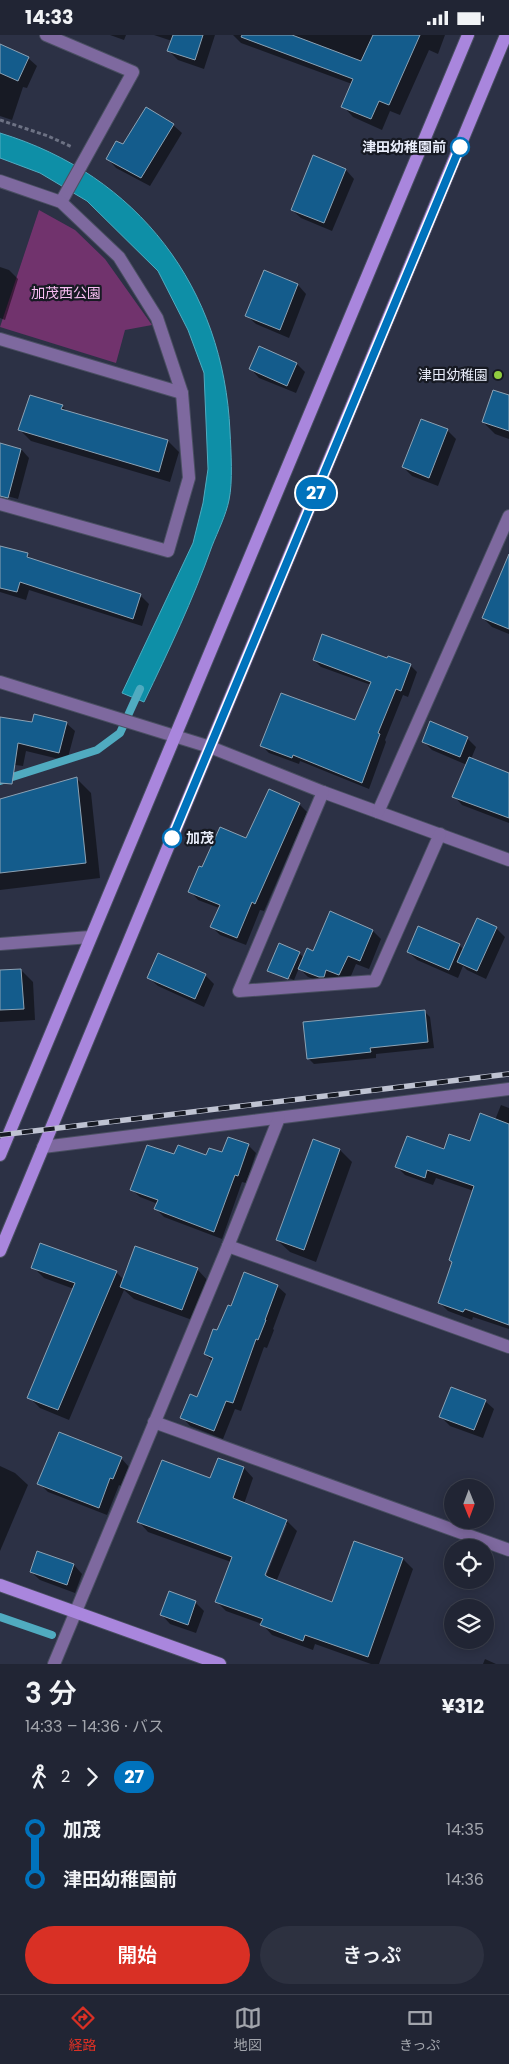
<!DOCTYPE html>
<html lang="ja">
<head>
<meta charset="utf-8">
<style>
	body { margin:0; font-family:Poppins,"Noto Sans JP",sans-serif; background:#2d3140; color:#f1f3f6; height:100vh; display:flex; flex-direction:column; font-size:19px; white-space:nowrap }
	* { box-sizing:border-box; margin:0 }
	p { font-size:16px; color:#a2a5ac }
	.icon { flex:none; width:28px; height:28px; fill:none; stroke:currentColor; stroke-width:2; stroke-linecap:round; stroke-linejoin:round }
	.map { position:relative; height:1629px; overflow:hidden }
	.details { display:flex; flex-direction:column; background:#212534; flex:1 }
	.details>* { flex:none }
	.badge { padding:0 10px; border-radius:16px; font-size:18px; line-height:32px }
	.needle { width:32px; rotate:179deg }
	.tools { position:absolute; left:444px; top:1444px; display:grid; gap:10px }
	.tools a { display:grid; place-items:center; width:50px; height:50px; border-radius:50%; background:#212534; box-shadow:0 2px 12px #0003,0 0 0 1px #3e424f; font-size:25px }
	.map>.badge { position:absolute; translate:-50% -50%; box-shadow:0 0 0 2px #fff }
	.legs { display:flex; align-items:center; gap:8px; height:55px; padding:0 25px; font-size:16px }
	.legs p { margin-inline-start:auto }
	.head { display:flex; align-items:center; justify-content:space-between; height:85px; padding:0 25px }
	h1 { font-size:28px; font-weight:600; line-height:38px }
	.button { display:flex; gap:10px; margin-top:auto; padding:10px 25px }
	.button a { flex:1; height:58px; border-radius:30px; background:#d93025; color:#fff; font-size:20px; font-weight:600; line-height:58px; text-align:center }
	.button a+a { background:#2d3140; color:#f1f3f6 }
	ul { padding:0 25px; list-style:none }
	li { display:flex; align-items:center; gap:18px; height:50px; font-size:19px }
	li i { display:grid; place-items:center; width:8px; height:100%; margin:0 6px; background:currentColor }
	li i::after { content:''; width:12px; height:12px; margin:-6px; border:4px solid; border-radius:50%; background:#212534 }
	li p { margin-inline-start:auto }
	li:first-child i { background:linear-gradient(#0000 50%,currentColor 0) }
	li:last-child i { background:linear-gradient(currentColor 50%,#0000 0) }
	.status { display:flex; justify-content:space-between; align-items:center; height:35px; padding:0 25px; background:#212534; direction:ltr }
	.status svg { height:14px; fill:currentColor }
	.tabs { display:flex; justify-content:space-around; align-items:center; height:70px; border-top:1px solid #3e424f; background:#212534; font-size:14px; color:#a2a5ac }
	.tabs a { display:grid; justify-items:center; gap:2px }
	.tabs .current { color:#d93025 }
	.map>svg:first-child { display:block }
</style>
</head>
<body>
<div class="status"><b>14:33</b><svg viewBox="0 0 49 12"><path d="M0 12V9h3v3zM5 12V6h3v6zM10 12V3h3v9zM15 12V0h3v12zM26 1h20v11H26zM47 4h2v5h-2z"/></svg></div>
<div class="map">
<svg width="509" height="1629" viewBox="0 0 509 1629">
	<rect width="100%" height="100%" fill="#2c3145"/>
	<path fill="#71336d" d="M39,175L75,195L105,224L152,290L125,295L116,328L0,292Z"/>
	<path fill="#0e8fa7" stroke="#50abc0" d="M0,98C138,140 224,253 230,397C231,416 233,447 229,465C226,480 218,496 212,511C193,565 169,615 144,667L122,658L193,508L203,468L208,434L204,338L188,295L158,236L87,166L40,138L0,123Z"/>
	<g fill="#0007" fill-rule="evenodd">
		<path d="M110,0H126L124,5Z"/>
		<path d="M154,0H215L204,34L178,25L169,16L172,6Z"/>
		<path d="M233,0H445L438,19L429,15L400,80L390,76L382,95L353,82L343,71L352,49L241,8Z"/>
		<path d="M0,11L28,23L37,31L27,53L23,52L12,85L0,81Z"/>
		<path d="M173,90L182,98L150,151L116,133L108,124Z"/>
		<path d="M346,135L354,144L332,196L301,183L292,175Z"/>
		<path d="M0,232L9,235L18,244L5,285L0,283Z"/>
		<path d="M265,237L298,250L306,259L289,303L256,289L247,281Z"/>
		<path d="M260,313L297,329L305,337L296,358L259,343L251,334Z"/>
		<path d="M509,361V404L495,399L483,387Z"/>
		<path d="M62,371L68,377L168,406L179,417L170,447L31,406L20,395Z"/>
		<path d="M447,395L456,404L438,451L412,441L403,432Z"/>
		<path d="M0,408L21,414L29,423L18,464L0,459Z"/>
		<path d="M0,513L27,520L33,525L140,560L149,569L142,591L29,555L26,565L0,557Z"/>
		<path d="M509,545V599L492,592L483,583Z"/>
		<path d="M314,625H388L410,630L417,637L408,662L403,660L385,705L386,707L369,754L300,726L299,729L269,718L262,711L356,687L371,650L321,632Z"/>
		<path d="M0,683L33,688H66L75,696L67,726L26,716L23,731L0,728Z"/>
		<path d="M467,703L476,712L471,724L509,740V788L462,770L454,761L467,730L432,715L423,706Z"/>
		<path d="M76,743L91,758L100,843L0,855V766Z"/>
		<path d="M299,769L307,777L264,876L260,875L246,910L220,900L212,892L219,873L198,865L190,856L203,834Z"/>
		<path d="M478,885L496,893L505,902L486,944L467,935L463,931L458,943L417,925L408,917L459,910L464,915Z"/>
		<path d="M373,896L381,904L369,934L356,929L348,948L335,942L332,950H329L308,942L299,933L294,945L271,936V939L268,935L299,918L304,923L313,917Z"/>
		<path d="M21,935L33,947L35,985L0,987V937Z"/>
		<path d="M205,940L214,949L204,972L158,951L149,943Z"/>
		<path d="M424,976L430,982L434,1013L376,1019V1023L314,1029L308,1023Z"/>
		<path d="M501,1070L509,1073V1294L473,1282L472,1285L448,1276L439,1267L453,1228L474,1156L436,1143L433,1150L405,1140L397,1132L471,1108L495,1085Z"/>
		<path d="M228,1103L249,1111L256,1118L246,1148L242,1147L222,1204L164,1182L156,1174L158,1169L140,1162L132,1155L175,1121L207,1122L222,1119Z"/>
		<path d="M340,1115L352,1127L316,1227L290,1217L277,1205Z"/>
		<path d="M33,1232L116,1237L124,1245L197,1234L209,1247L195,1286L134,1264L124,1255L69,1385L40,1373L29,1362L74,1254L44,1243Z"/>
		<path d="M277,1251L286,1259L273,1294L274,1295L267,1313L264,1312L241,1376L235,1374L223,1404L190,1391L182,1382L198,1363L213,1327L205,1319L232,1273Z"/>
		<path d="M485,1366L494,1374L483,1403L450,1391L441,1382Z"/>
		<path d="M121,1423L129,1432L121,1451L119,1450L107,1480L48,1457L39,1448Z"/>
		<path d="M219,1424L244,1433L253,1443L244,1469L287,1486L297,1496L276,1547L333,1568L355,1507L403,1524L413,1534L379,1629H371L315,1609L313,1615L272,1600L262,1589L226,1576L216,1566L231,1527L148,1497L139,1487L211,1445ZM284,1489H287L264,1546L262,1545Z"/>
		<path d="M0,1431L15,1438L28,1450L0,1516Z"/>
		<path d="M74,1530L82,1539L75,1558L40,1545L31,1537Z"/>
		<path d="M195,1567L204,1576L196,1598L170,1589L162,1580Z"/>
		<path d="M485,1624L496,1629H483Z"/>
	</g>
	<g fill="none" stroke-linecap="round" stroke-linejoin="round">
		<g stroke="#50abc0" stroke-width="8">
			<path d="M0,746L97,715L120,698L140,654"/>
			<path d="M0,1582L52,1600"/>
		</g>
	</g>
	<g fill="#145c8c" stroke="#8ca2b4">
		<path d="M173,0H203L195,25L167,16Z"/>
		<path d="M242,0H292L361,26L373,0H420L389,70L379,66L371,84L341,72L353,44L241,2Z"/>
		<path d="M0,9L29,22L18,46L0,38Z"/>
		<path d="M146,72L174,89L141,143L106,124L116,106L123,109Z"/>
		<path d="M313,120L346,134L324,188L291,175Z"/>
		<path d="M264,235L298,249L280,295L245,281Z"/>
		<path d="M259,311L297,328L287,351L249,334Z"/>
		<path d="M493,355L509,360V396L482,387Z"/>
		<path d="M30,360L63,370L61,374L168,405L159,437L18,395Z"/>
		<path d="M421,384L448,394L429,443L402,432Z"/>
		<path d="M0,408L21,414L8,463L0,461Z"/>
		<path d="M0,511L28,518L27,522L141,559L133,584L20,547L17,557L0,553Z"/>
		<path d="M509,519V594L482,583Z"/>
		<path d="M322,599L387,623L388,621L411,629L401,656L396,654L378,698L380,699L362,748L293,720L292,723L260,711L281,658L355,685L371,647L313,625Z"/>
		<path d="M34,679L67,687L59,718L18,708L12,749L0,748V682L32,687Z"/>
		<path d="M430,686L468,702L460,722L422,707Z"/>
		<path d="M469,722L509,738V783L452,762Z"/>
		<path d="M77,742L86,828L0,838V764Z"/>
		<path d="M269,754L300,768L255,869L252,867L237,903L210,892L220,870L188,857L199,831L202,832L220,792L246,803Z"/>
		<path d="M330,876L373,895L360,926L348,921L339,940L326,935L324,942H319L298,934L307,913L313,916Z"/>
		<path d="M477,883L497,892L477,936L457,927Z"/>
		<path d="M418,891L460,909L449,935L407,917Z"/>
		<path d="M279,908L300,917L288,944L267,936Z"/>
		<path d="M158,918L206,939L195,964L147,943Z"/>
		<path d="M21,934L24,974L0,975V935Z"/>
		<path d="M425,975L428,1007L370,1013L371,1017L307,1024L303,987Z"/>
		<path d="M480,1078L509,1089V1290L465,1274L463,1277L438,1268L452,1227L449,1225L474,1151L427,1135L425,1143L395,1132L407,1101L444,1114L449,1099L470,1106Z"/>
		<path d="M228,1102L249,1109L238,1141L235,1140L214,1197L154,1174L158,1165L130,1155L147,1110L174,1119L178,1110L206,1120L209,1113L222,1117Z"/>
		<path d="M313,1104L340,1114L304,1215L276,1205Z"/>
		<path d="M40,1208L117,1236L58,1375L27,1363L75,1248L31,1233Z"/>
		<path d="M135,1211L198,1233L182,1275L120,1252Z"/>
		<path d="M244,1237L278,1250L265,1285H266L258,1305L256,1304L233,1368L226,1366L214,1396L180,1383L190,1359L197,1362L213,1323L204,1319L213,1294L217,1295L228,1270L231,1271Z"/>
		<path d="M451,1352L486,1365L474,1395L439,1382Z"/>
		<path d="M59,1397L122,1422L113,1444L110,1443L99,1473L37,1449Z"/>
		<path d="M218,1423L244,1432L233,1463L287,1485L265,1540L268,1542L332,1567L354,1506L403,1523L368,1622L305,1600L303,1606L260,1590L263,1584L215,1567L232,1522L137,1487L162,1425L210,1443Z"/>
		<path d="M37,1516L74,1529L67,1550L30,1537Z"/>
		<path d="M169,1556L196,1566L188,1590L160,1580Z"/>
	</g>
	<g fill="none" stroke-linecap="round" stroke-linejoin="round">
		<g stroke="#4a4f62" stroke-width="14">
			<g id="street">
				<path d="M46,0L133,37L61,167"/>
				<path d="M0,146L61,167L119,222L157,283L182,358L189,443L168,516L0,469"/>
				<path d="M0,304L182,358"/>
				<path d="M0,647L210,712L323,757L509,825"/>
				<path d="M323,757L239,956L375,946L440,799"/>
				<path d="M378,777L509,481"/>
				<path d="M0,909L90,902"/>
				<path d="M43,1112L509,1054"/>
				<path d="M228,1211L509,1312"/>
				<path d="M154,1387L509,1515"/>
				<path d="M54,1629L228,1211L279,1083"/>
			</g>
		</g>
		<g stroke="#4a4f62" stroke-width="14">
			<g id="secondary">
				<path d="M0,1120L468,0"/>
				<path d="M0,1216L506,0"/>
				<path d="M0,1550L220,1629"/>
			</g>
		</g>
		<path stroke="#6d7284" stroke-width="3" stroke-dasharray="4 2.5" stroke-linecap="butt" d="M0,85L48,101L72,112"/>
		<use href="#street" stroke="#7e699f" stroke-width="12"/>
		<use href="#secondary" stroke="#a986dd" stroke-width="12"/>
		<g stroke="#bfc3d2" stroke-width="5.5">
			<path id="rail" d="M0,1100L509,1039"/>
		</g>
		<use href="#rail" stroke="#171a23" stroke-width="4" stroke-dasharray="11" stroke-linecap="butt"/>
	</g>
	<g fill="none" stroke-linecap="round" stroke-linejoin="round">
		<g stroke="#fff" stroke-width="11">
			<path id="line-1" d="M172,803L460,112"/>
		</g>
		<use href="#line-1" stroke="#0072bc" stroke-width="8"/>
	</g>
	<g fill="#fff" stroke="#0072bc" stroke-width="2.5">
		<circle cx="460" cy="112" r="9"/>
		<circle cx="172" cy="803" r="9"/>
	</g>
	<circle fill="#91cd3f" stroke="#171a23" stroke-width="2" cx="498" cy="340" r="5"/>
	<g text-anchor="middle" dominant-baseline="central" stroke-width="4.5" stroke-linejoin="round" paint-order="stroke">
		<g font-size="14" font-weight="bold" fill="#e9edfa" stroke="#171a23" text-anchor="end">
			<text x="446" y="112">津田幼稚園前</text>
			<text x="186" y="803" text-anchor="start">加茂</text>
		</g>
		<g font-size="14" fill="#f8bdf2" stroke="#171a23">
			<text x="66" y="258">加茂西公園</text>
		</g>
		<g font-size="14" fill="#e9edfa" stroke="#171a23" text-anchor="end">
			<text x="488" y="340">津田幼稚園</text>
		</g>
	</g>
</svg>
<div class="tools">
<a><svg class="needle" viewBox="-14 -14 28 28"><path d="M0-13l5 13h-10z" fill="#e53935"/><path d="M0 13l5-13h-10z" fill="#a2a5ac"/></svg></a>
<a><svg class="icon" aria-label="locate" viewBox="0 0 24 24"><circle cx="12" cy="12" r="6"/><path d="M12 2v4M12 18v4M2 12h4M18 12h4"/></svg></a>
<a><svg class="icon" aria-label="layers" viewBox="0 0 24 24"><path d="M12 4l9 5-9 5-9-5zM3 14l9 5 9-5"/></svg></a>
</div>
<b class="badge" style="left:316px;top:458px;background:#0072bc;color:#fff">27</b>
</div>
<section class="details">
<div class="head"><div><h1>3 分</h1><p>14:33 – 14:36 · バス</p></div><b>¥312</b></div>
<div class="legs"><svg class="icon" aria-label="walk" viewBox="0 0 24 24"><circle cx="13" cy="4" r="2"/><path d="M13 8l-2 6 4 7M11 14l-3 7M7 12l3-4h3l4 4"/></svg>2<svg class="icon" aria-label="forward" viewBox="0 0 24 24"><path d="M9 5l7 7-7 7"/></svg><b class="badge" style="background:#0072bc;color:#fff">27</b></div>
<ul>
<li><i style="color:#0072bc"></i><b>加茂</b><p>14:35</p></li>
<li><i style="color:#0072bc"></i><b>津田幼稚園前</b><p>14:36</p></li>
</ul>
<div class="button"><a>開始</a><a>きっぷ</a></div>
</section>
<nav class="tabs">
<a class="current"><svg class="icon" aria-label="directions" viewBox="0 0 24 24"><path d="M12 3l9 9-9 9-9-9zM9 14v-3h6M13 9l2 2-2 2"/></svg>経路</a>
<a><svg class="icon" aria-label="map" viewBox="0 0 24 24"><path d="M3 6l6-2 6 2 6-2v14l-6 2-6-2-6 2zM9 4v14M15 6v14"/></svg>地図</a>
<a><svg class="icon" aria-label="tickets" viewBox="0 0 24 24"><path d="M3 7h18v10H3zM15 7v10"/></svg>きっぷ</a>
</nav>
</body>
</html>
